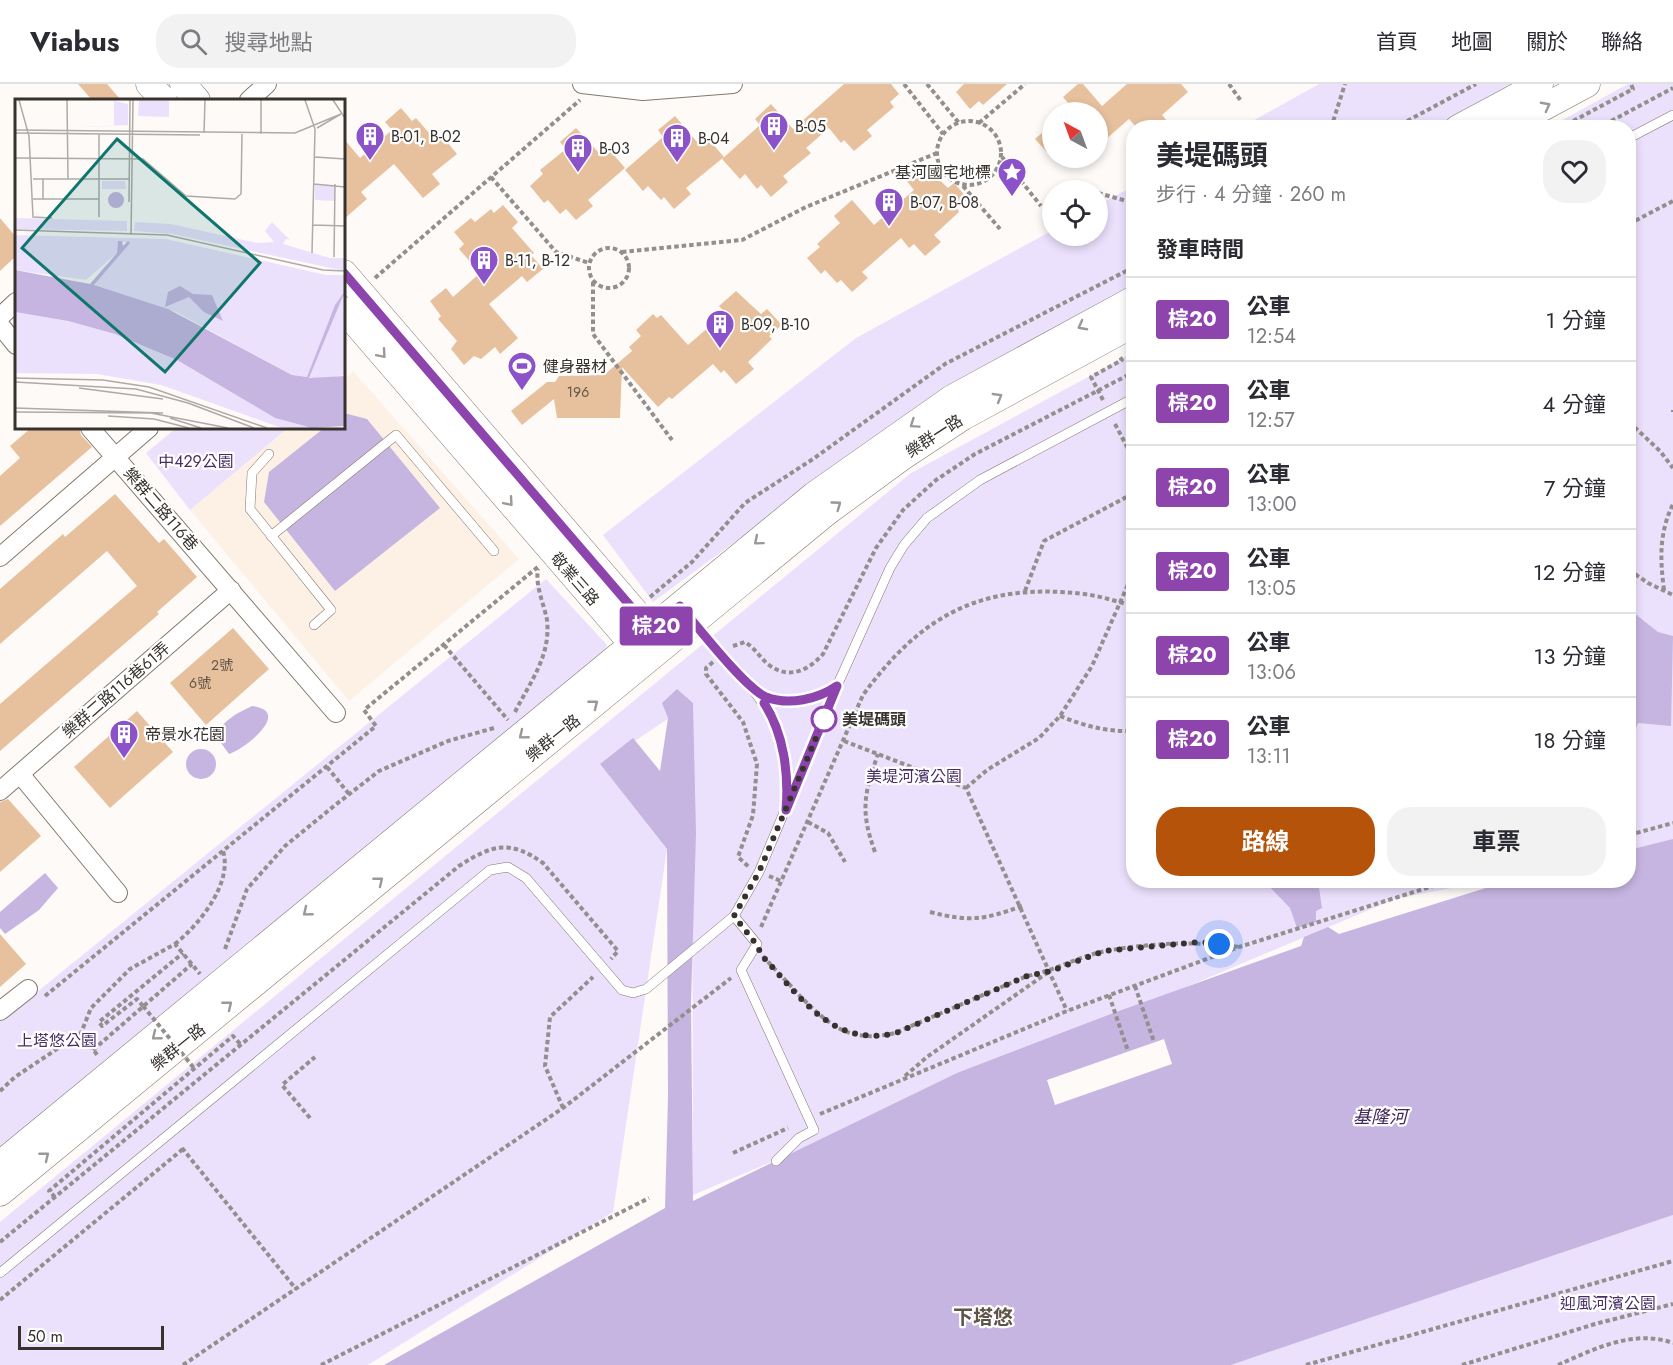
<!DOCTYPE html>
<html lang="zh-TW">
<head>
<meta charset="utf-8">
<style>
	body { margin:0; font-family:Jost,"Noto Sans TC",sans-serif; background:#f2f2f3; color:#2b2b33; height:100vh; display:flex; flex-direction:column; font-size:22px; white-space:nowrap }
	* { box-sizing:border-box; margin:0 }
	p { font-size:20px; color:#7c7c81 }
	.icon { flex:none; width:33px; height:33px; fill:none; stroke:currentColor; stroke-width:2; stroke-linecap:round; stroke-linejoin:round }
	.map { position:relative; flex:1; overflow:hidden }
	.sheet { position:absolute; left:1126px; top:36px; width:510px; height:768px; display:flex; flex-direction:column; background:#fff; border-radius:24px; box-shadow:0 3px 9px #0003 }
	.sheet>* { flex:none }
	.badge { padding:0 12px; border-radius:4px; font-size:21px; line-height:39px }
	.needle { width:39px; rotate:319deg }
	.controls { position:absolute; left:1042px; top:18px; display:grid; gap:12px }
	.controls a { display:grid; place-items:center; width:66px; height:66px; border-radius:50%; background:#fff; box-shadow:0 3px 9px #0003; font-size:30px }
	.scale { position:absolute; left:18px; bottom:15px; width:146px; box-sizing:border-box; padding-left:6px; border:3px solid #37322d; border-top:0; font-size:16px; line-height:21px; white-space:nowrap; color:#37322d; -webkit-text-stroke:4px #fff; paint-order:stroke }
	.you { position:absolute; width:30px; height:30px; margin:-15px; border:4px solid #fff; border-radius:50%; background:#1a73e8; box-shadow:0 0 0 9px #1a73e833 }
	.map>.badge { position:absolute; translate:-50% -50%; box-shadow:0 0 0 3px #fff }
	h2 { padding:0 30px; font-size:22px; line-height:54px }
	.round { display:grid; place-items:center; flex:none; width:63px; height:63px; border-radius:24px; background:#f2f2f3 }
	.headline { display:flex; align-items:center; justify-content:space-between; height:102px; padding:0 30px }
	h1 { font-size:28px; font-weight:700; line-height:45px }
	.primary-button { display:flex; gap:12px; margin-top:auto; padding:12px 30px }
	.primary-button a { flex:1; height:69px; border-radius:24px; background:#b45309; color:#fff; font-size:24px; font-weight:700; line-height:69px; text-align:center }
	.primary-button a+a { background:#f2f2f3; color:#2b2b33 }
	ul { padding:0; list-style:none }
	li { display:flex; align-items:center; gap:18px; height:84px; padding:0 30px; border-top:2px solid #e1e1e2 }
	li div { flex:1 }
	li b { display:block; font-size:22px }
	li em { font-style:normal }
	li .badge { min-width:66px; font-weight:700; text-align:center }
	header { display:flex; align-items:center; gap:36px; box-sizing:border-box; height:84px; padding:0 30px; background:#fff; border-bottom:2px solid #e1e1e2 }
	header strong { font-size:28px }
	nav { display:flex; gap:33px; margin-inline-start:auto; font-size:21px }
	.search { width:420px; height:54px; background:#f2f2f3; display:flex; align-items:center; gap:15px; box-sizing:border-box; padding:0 21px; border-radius:24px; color:#7c7c81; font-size:22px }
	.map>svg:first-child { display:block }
</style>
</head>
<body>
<header>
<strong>Viabus</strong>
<div class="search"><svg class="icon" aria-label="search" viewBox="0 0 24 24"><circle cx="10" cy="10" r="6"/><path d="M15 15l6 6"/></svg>搜尋地點</div>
<nav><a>首頁</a><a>地圖</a><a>關於</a><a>聯絡</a></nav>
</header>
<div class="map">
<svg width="1673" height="1281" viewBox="0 0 1673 1281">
	<rect width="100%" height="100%" fill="#fdfaf8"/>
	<path fill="#fdf1e6" d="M353,287L519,475L349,617L190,426L288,344H344V296Z"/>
	<g fill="#ece1fd">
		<path d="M1319,0H1517L1436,43L1240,44Z"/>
		<path d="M1628,0H1673V759L1629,768V44H1548Z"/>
		<path d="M1134,102V207L923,320L653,518L603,451L856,254L1053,146V152H1098V121Z"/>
		<path d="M1134,268V796L1487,797L1395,815L693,1111L692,619L600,680L667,765L613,1128L368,1281H0V1138L911,389Z"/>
		<path d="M176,344H288L190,426L146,369Z"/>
		<path d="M546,495L607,561L602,576L0,1068V938Z"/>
		<path d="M1673,1131V1281H1231Z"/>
	</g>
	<g fill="#c7b5e1">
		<path d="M344,329L367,335L440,424L335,507L264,418L269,388L324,344H344Z"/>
		<path d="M1629,525L1658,548L1673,552L1671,642L1638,639L1634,648L1629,647Z"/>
		<path d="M677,605L693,619L696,749L691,919L693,1117L957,989L1116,928L1301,862L1304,853L1328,843L1339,850L1508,797L1629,796V766L1673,755V1131L1231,1281H384L665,1124L668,1013L667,765L600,680L633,654L660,687L668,634L662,619Z"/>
		<path d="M252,622C293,627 245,665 229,670L216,652C223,636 237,629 252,622Z"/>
		<circle cx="201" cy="680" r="15"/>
		<path d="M45,789L58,804L39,826L5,850L0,844V828Z"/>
		<path d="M1264,797H1318L1322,824L1316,827V838L1297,844L1290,824Z"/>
	</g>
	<path fill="#fdfaf8" d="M1164,955L1172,980L1055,1021L1047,996Z"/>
	<g fill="#e7c19e">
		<path d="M78,0H107L121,16H92Z"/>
		<path d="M844,0H891L899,10L890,18L894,23L867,46L872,52L854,67L844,56L841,59L829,44L806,64L811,69L783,92L788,98L771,113L761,101L757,105L745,90L740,95L722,75L760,41L755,35L771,20L793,45Z"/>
		<path d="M964,0H1007L983,21L979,17L970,25L956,8Z"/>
		<path d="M1078,0H1083L1102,22L1127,0H1181L1188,8L1162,31L1173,44H1137L1129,35L1098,62V28H1076L1063,13Z"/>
		<path d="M401,24L412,37L416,34L437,58L443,53L457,70L432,90L440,100L423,114L394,80L361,108L367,115L344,135V55L360,74L392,46L385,38Z"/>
		<path d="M675,32L697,58L705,51L724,73L686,104L691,110L674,125L664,113L661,116L648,102L643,107L625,86L663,53L658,46Z"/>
		<path d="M1053,39V75L1035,55Z"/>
		<path d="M576,44L599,69L607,63L625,84L588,116L593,122L576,136L566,125L560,130L548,116L544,119L530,102L543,90L540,86L566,65L560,58Z"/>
		<path d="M923,80L948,104L954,99L968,115L957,124L959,128L934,151L941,158L925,172L914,160L909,164L901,154L862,188L868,194L852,208L841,196L837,199L825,186L821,190L807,174L820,163L817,160L840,139L834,132L852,116L874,141L914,106L906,96Z"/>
		<path d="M503,121L518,138L512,144L534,169L531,171L543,185L527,198L522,192L489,220L518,254L500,270L495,263L481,275L474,272L464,281L451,265L457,257L438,235L441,232L430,217L446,204L453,213L480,189L459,165L464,160L454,148L471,134L475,138L491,125L494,129Z"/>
		<path d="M0,134L16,153V172L0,187Z"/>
		<path d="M736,207L761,230L767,225L782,241L769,252L772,255L748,278L754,285L736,300L724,286L721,289L713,280L672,315L669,313L658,323L622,283L620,334H557L554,315L522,341L511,327L547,298H555L559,292L604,291L632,267L629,263L641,252L636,246L653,230L657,234L661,231L688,261L725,229L719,222Z"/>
		<path d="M31,344H79L81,351L92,363L0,442V392L20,374L10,362Z"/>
		<path d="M115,410L159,459L164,455L197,493L157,528L159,530L0,667V620L137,502L107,467L0,560V505L63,450L65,453Z"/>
		<path d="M233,544L269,585L206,641L170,599Z"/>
		<path d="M137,627L173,668L110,724L74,683Z"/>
		<path d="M8,715L41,752L0,788V718Z"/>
		<path d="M0,850L26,880L0,903Z"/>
	</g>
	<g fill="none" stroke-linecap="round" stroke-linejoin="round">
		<g stroke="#84786c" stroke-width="10">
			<g id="lane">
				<path d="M1629,54L1673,31"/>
				<path d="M269,370L252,389L250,425L331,526L314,541"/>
				<path d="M271,452L396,351L494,467"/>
				<path d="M695,540C745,599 793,631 787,718"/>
				<path d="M757,607C781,623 814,617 837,602"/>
				<path d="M734,832L757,860L741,886L814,1046L799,1054L776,1077"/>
				<path d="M0,1189L490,786L508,783L526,794L622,906L633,909L646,905L734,832L759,788L837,602L890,484L904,461L927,434L980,396L1134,314"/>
			</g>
		</g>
		<g stroke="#84786c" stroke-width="20">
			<g id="street">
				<path d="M582,0L643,7L733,0"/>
				<path d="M249,16L267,0"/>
				<path d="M0,233L16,218"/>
				<path d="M0,241L16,261"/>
				<path d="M90,344L336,629"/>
				<path d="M0,473L149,344"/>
				<path d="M20,690L118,809"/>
				<path d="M0,707L231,506"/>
				<path d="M0,927L28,905"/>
			</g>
		</g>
		<g stroke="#84786c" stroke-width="27">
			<g id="secondary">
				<path d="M149,0L164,16"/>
				<path d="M183,0L197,16"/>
				<path d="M1458,44L1540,0"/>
				<path d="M1505,44L1587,0"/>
				<path d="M344,189L651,546L654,563"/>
				<path d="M344,226L633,561L649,567"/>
				<path d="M0,1080L814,411L952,314L1134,215"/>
				<path d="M0,1109L826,429L901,374L963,333L1134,240"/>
			</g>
		</g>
		<g stroke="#938f8c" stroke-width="4" stroke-dasharray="4.5 3" stroke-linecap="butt">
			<path d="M904,0L943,50"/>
			<path d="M927,0L959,39"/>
			<path d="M1229,0L1241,17"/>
			<circle cx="969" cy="69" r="32"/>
			<path d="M979,39L1025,0"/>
			<path d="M1331,44L1345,0"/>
			<path d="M1394,44L1476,0"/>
			<path d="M1560,44L1633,5L1631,0"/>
			<path d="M1598,44L1673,4"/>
			<path d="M1002,73L1041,122"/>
			<path d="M491,93L556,168L589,179"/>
			<path d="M963,102L1000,145"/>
			<path d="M1077,103L1089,106"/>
			<path d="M1098,109L1134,119"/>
			<path d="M1629,140L1673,117"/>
			<circle cx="609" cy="184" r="20"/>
			<path d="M622,168L742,156L806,123L937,69"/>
			<path d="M375,194L580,16"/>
			<path d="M593,198V250L672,356"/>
			<path d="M1103,316L1091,293L1122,276L1120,273"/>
			<path d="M1673,326V328"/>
			<path d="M1629,338L1660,367L1673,384"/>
			<path d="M1115,340L1134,376"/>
			<path d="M1629,486L1648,499L1673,511"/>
			<path d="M1664,506C1660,475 1659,449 1673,420"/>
			<path d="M1025,507L1044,457L1134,409"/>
			<path d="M650,513L692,478L745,419L813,375L945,280L1134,183"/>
			<path d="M444,561L508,636"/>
			<path d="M733,562L745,558C755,564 760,574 769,581C789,596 809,586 823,570L876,464L903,426L936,396L975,370L1134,288"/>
			<path d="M713,578L706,584V590L743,638L757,680L753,731L738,773L749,783"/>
			<path d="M515,628C530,598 551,572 547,536C544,520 535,502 538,485"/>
			<path d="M1060,632C1085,642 1107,648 1134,647"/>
			<path d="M844,657L966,704L1067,927"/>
			<path d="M327,683L349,710"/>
			<path d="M966,704L987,686L1039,654L1060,632L1092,582L1134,487"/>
			<path d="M808,738L828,749L845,778"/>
			<path d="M1629,751L1673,739"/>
			<path d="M875,768C860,727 864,710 878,670"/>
			<path d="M769,792L783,798"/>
			<path d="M930,828C969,838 984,836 1022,822"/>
			<path d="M761,843L863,611C922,530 983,498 1084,510C1101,512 1118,518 1134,522"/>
			<path d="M175,860C199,841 233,799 223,767"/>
			<path d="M225,865L247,805L285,762L334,722L379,687L448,657L494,644"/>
			<path d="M763,872C774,885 787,897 798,910C829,941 849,960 895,949L1027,892C1054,887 1079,872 1106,867C1149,859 1195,857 1239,863"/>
			<path d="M1135,902L1154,958"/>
			<path d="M1109,911L1128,967"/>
			<path d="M45,912L376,642L364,626L539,482"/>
			<path d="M143,922L137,915L102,942L99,938L183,869"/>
			<path d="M81,949L98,972"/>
			<path d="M93,966L192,880"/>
			<path d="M905,992L927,973L1047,889"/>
			<path d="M0,1007L15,993L81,949L91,924L130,885L175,860L200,890"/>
			<path d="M563,1024L545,982L550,933L593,893"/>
			<path d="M820,1030L1067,927L1239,863L1452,796"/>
			<path d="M310,1034L282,1001L315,973"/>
			<path d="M182,1064L296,1205"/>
			<path d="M733,1069L788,1044"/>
			<path d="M55,1113L49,1107L233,952L241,961"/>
			<path d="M0,1158L459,782C492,761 509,755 543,779L618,867L611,875"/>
			<path d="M0,1216L183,1065"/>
			<path d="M183,1281L563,1024L731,894"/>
			<path d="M321,1281L649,1114"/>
			<path d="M1306,1281L1673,1177"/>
			<path d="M1462,1281L1595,1240L1673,1220"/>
			<path d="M1558,1281C1594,1265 1633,1245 1673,1259"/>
		</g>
		<use href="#lane" stroke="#fff" stroke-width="9"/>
		<use href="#street" stroke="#fff" stroke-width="18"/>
		<use href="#secondary" stroke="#fff" stroke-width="26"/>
		<path stroke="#938f8c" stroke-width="4" stroke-dasharray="4.5 3" stroke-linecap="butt" d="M143,922L194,984"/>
	</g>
	<defs><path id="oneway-chevron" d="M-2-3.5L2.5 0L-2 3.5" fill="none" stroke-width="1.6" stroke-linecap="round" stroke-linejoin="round" transform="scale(1.5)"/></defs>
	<g stroke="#9b9896">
		<use href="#oneway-chevron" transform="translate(1546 22) rotate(-28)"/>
		<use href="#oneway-chevron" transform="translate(1082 242) rotate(152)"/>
		<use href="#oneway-chevron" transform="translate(382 270) rotate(49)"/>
		<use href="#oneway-chevron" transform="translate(998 313) rotate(-30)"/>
		<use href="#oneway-chevron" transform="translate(914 340) rotate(146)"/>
		<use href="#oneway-chevron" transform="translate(509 418) rotate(49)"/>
		<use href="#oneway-chevron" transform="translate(837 421) rotate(-36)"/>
		<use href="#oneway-chevron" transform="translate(758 457) rotate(140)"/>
		<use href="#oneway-chevron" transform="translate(594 620) rotate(-39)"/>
		<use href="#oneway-chevron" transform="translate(523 651) rotate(141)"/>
		<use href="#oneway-chevron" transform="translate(379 797) rotate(-39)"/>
		<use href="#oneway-chevron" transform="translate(307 828) rotate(141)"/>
		<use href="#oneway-chevron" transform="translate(228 921) rotate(-39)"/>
		<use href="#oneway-chevron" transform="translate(156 952) rotate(141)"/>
		<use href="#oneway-chevron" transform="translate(45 1072) rotate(-39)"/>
	</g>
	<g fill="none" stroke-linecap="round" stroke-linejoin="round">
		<g stroke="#fff" stroke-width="14">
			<path id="line" d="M344,189L651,546L680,522C697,542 745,604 766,613C789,622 818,615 837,602L786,726C789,690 784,650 764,619"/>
		</g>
		<use href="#line" stroke="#8e44ad" stroke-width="9"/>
		<path stroke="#37322d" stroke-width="6" stroke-dasharray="0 10.8" d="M824,635L759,788L734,832L756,860L763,873C802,914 832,964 896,949L1027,892L1051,887L1104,867L1200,858L1219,860"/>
	</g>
	<defs>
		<g id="building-pin" transform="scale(1.5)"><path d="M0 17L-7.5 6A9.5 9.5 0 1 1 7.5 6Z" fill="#8c52c9" stroke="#fff"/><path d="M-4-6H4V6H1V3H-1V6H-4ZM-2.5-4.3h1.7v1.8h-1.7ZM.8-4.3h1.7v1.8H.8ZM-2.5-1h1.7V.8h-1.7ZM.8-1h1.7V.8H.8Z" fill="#fff"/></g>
		<g id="sight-pin" transform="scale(1.5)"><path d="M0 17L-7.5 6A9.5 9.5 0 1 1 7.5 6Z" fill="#8c52c9" stroke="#fff"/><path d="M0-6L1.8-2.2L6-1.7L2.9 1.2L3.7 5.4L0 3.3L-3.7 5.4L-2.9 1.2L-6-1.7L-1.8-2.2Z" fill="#fff"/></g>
		<g id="stadium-pin" transform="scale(1.5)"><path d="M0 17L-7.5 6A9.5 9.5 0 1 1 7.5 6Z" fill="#8c52c9" stroke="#fff"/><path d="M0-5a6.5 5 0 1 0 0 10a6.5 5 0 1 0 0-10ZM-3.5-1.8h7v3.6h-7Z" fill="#fff"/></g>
	</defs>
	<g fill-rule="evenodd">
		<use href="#building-pin" x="774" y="42"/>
		<use href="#building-pin" x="370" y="52"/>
		<use href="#building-pin" x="677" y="54"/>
		<use href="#building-pin" x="578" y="64"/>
		<use href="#sight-pin" x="1012" y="88"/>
		<use href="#building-pin" x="889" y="118"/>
		<use href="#building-pin" x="484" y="176"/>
		<use href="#building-pin" x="720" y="240"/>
		<use href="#stadium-pin" x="522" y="282"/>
		<use href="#building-pin" x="124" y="650"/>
	</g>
	<circle fill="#fff" stroke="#8e44ad" stroke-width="3" cx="824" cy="635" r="12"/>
	<g text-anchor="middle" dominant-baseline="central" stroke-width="4.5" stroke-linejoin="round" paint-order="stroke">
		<g font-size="14" fill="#635649">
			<text x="578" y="308">196</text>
			<text x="222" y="581">2號</text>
			<text x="200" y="599">6號</text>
		</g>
		<g font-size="16" fill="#37322d" stroke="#fff" text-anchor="start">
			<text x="795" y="42">B-05</text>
			<text x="391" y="52">B-01, B-02</text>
			<text x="698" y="54">B-04</text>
			<text x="599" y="64">B-03</text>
			<text x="991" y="88" text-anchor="end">基河國宅地標</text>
			<text x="910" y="118">B-07, B-08</text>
			<text x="505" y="176">B-11, B-12</text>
			<text x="741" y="240">B-09, B-10</text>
			<text x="543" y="282">健身器材</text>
			<text x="145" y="650">帝景水花園</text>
		</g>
		<g font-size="16" fill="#37322d" stroke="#fff">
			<text transform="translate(934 352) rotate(-33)">樂群一路</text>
			<text transform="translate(161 425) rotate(49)">樂群二路116巷</text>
			<text transform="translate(575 495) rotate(49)">敬業三路</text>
			<text transform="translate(116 606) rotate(-41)">樂群二路116巷61弄</text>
			<text transform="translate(553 654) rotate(-39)">樂群一路</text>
			<text transform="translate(178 963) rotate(-39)">樂群一路</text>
		</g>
		<g font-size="16" fill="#482e65" stroke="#fff">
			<text x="196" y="377">中429公園</text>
			<text x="914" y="692">美堤河濱公園</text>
			<text x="57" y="956">上塔悠公園</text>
			<text x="1608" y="1219">迎風河濱公園</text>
		</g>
		<g font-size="16" font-weight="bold" fill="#37322d" stroke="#fff" text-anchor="start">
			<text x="842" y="635">美堤碼頭</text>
		</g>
		<g font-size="18" font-style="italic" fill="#3f265b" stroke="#fff">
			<text x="1380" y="1033">基隆河</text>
		</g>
		<g font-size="20" font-weight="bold" fill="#605449" stroke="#fff">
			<text x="983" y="1233">下塔悠</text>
		</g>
	</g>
	<g transform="translate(15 15)">
		<rect width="330" height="330" fill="#fdfaf8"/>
		<path d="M124,1H154V18L123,17ZM99,2L113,5V26L59,28L99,27ZM87,82H110L111,90H87ZM300,86L320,87V102L300,101ZM0,119L112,122V132L0,130ZM120,123L156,125L242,144L259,143L250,132L257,123L275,141L271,140L268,145L315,159H330V172L157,135L119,132ZM0,136L151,140L311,176H330V276L305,280L277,276L161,213L79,186L114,144L103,142L102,154L71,181L0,171ZM0,213L53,222L100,235L162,261L260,319L297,329H267L146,286L82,275L0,274Z" fill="#ece1fd"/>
		<path d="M93 101a8 8 0 1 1 16 0a8 8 0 1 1-16 0ZM103,142H107L108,147L113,142L115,144L79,186L153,210L277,276L292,278L320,206L330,192L294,279L330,277V327L297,329L260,319L162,261L100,235L53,222L0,213V171L75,185L102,154ZM165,187L178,195L197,196L208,222L189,213L174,198L150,208L153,193Z" fill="#c7b5e1"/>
		<path fill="none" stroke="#aeaaa7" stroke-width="1.5" d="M4,1L14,37L18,118L37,119M52,1L53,80M290,1L300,30L297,154M318,1L330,19M302,29L326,15M0,31L280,34L326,15M0,34L185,36M189,34L190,1M246,35V1M300,58L330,60M0,59L128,60L171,97L220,100L226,95L227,35M18,80H115M28,80V100M299,85L330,88M18,100H84M114,103L115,1M84,118V35M298,126L330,127M0,131L152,136L308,171L330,172M116,136L118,1M319,158L320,85M0,279L88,281L134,288L252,329M0,283L121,290L173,304L239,329M64,289L148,300M0,309L148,314M0,313L136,314L213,329M93,317L139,320L174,329M155,319L186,329"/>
		<path fill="#0f766e" fill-opacity="0.15" stroke="#0f766e" stroke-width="3" d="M102,40L245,164L150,273L7,149Z"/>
		<rect width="330" height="330" fill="none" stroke="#37322d" stroke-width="3"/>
	</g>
</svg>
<div class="controls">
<a><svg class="needle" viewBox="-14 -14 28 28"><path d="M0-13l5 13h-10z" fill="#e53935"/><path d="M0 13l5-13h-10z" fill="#7c7c81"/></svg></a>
<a><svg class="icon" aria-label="locate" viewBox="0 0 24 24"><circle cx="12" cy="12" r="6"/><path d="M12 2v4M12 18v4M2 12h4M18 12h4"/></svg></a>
</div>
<div class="scale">50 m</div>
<div class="you" style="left:1219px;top:860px"></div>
<b class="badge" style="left:656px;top:542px;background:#8e44ad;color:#fff">棕20</b>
<section class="sheet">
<div class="headline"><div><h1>美堤碼頭</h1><p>步行 · 4 分鐘 · 260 m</p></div><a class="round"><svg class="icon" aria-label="heart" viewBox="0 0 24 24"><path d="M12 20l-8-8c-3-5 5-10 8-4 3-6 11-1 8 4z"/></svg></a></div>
<h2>發車時間</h2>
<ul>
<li><span class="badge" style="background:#8e44ad;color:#fff">棕20</span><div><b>公車</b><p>12:54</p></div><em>1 分鐘</em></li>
<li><span class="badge" style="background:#8e44ad;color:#fff">棕20</span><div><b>公車</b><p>12:57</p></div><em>4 分鐘</em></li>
<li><span class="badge" style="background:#8e44ad;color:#fff">棕20</span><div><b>公車</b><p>13:00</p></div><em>7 分鐘</em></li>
<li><span class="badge" style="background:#8e44ad;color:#fff">棕20</span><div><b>公車</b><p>13:05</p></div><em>12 分鐘</em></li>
<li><span class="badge" style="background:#8e44ad;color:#fff">棕20</span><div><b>公車</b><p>13:06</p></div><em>13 分鐘</em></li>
<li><span class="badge" style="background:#8e44ad;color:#fff">棕20</span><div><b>公車</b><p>13:11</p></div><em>18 分鐘</em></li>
</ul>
<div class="primary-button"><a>路線</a><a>車票</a></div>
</section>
</div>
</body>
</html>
